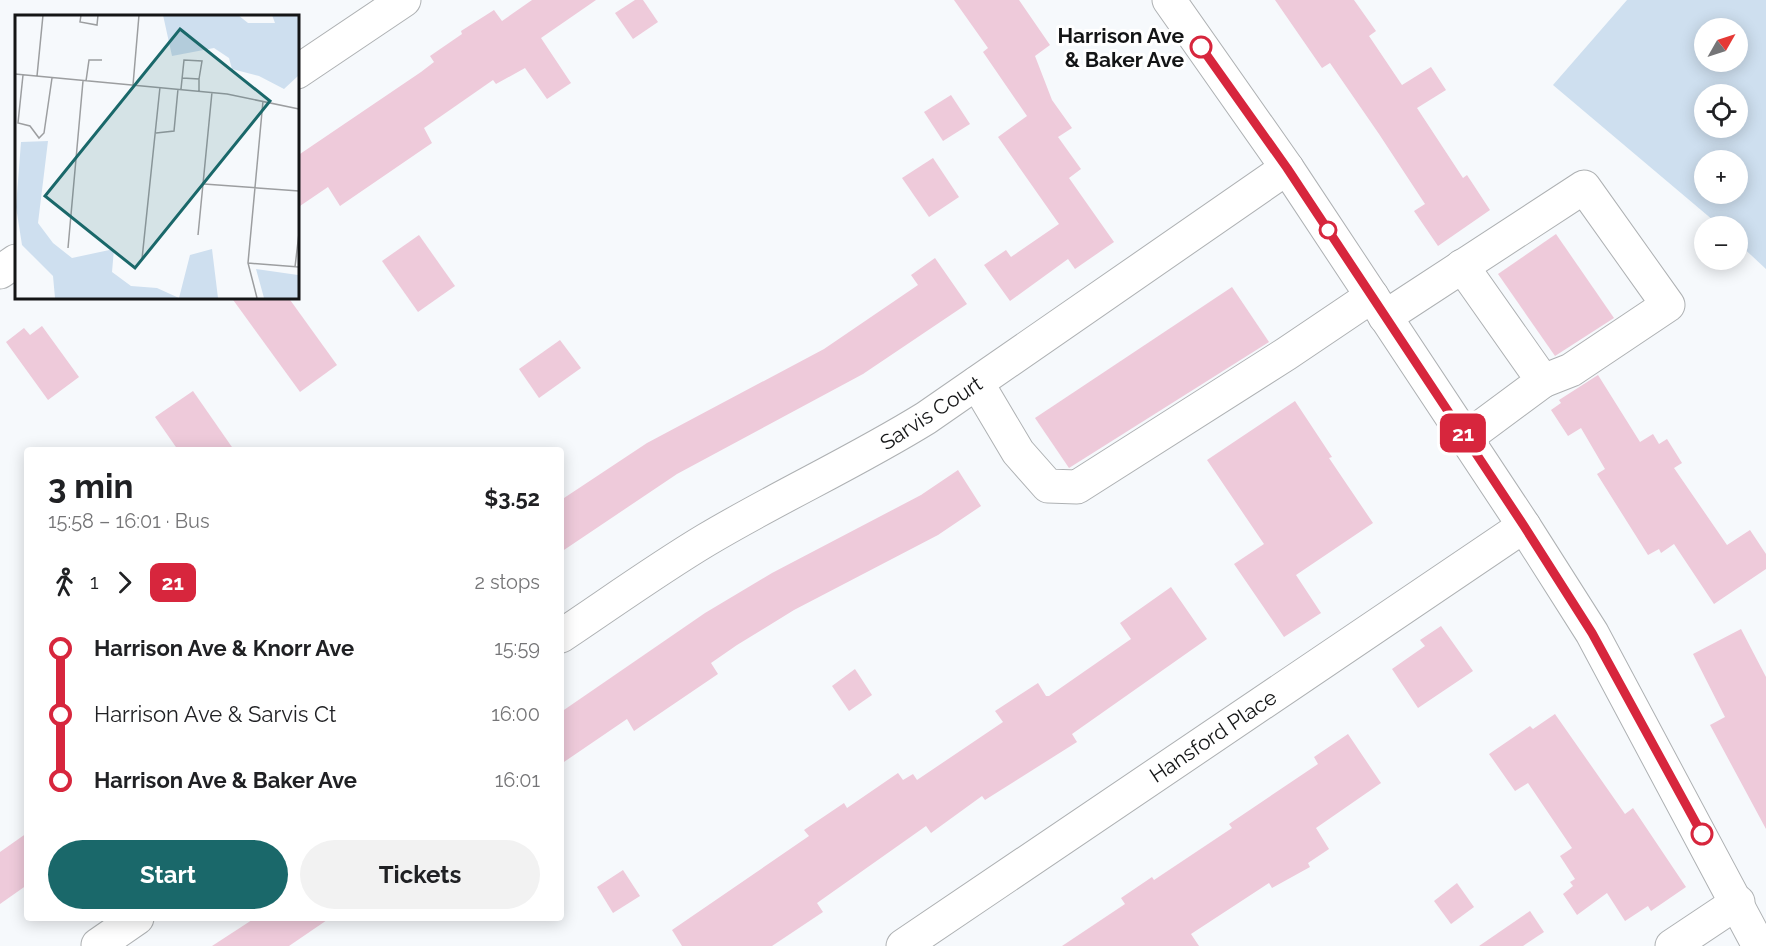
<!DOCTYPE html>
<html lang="en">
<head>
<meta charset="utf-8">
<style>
	body { margin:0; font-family:Raleway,sans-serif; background:#f2f2f2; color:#202124; height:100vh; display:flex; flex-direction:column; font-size:22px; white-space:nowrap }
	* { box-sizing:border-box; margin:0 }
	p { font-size:20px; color:#757577 }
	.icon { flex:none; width:33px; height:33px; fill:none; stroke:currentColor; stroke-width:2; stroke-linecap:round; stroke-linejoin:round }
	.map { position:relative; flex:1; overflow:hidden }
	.panel { position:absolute; left:24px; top:447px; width:540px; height:474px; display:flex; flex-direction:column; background:#fff; border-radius:6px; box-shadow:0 3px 15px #0003 }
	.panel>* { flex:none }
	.badge { padding:0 12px; border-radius:9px; font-size:21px; line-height:39px }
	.needle { width:39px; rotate:51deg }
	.buttons { position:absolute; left:1694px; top:18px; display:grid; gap:12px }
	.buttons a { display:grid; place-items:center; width:54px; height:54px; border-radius:50%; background:#fff; box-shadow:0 3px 15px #0003; font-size:30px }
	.map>.badge { position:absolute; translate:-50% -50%; box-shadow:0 0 0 3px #fff }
	.legs { display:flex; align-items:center; gap:9px; height:66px; padding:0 24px; font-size:20px }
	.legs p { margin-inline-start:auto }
	.head { display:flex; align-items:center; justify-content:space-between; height:102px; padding:0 24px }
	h1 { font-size:33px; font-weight:700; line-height:45px }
	.button { display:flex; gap:12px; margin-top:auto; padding:12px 24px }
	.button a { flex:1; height:69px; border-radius:36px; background:#1a686a; color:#fff; font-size:24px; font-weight:700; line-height:69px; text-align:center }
	.button a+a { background:#f2f2f2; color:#202124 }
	ul { padding:0 24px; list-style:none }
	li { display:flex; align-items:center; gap:21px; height:66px; font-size:22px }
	li i { display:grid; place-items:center; width:9px; height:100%; margin:0 8px; background:currentColor }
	li i::after { content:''; width:15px; height:15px; margin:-8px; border:4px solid; border-radius:50%; background:#fff }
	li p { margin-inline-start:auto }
	li:first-child i { background:linear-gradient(#0000 50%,currentColor 0) }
	li:last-child i { background:linear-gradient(currentColor 50%,#0000 0) }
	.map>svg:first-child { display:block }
</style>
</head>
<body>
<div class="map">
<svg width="1766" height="946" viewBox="0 0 1766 946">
	<rect width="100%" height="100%" fill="#f6f9fc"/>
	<path fill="#cedfef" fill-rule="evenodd" d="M1627,0H1766V269L1737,242V226H1720L1553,85ZM1704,28H1737V62H1704ZM1704,94H1737V128H1704ZM1704,160H1737V194H1704Z"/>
	<g fill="#eecada">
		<path d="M532,0H596L541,38L571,83L547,99L525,68L496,84L493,80L424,128L432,143L340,206L328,187L297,208V156L421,72L434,62L430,56L462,34L461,31L494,10L502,21Z"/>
		<path d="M635,0H643L658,22L633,39L615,13Z"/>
		<path d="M954,0H1019L1050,45L1035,56L1052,100L1072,128L1058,137L1081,169L1069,178L1114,242L1075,269L1068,259L1010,301L984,265L1006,250L1011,257L1059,224L998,137L1027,116L983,52L988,48Z"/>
		<path d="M1275,0H1354L1376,31L1369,36L1402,85L1431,67L1446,90L1417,108L1463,178L1467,175L1490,210L1438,246L1414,211L1425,204L1379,134L1330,63L1322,68Z"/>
		<path d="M951,95L970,124L943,141L924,112Z"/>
		<path d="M933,158L959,197L929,217L902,178Z"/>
		<path d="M1556,234L1614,318L1555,356L1498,274Z"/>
		<path d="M419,235L455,286L418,312L382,261Z"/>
		<path d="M935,258L967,304L863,374L677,474L561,552V500L647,443L824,349L918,285L911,275Z"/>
		<path d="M1232,287L1269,342L1069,468L1035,418Z"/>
		<path d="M231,297H288L337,365L300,392Z"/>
		<path d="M42,326L79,377L48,400L6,342L24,328L30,335Z"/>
		<path d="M560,340L581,368L539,398L519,369Z"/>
		<path d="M1598,375L1640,442L1653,434L1659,444L1667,439L1682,463L1674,468L1727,545L1750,530L1766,554V569L1714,604L1674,544L1661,553L1659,549L1648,555L1597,474L1605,469L1581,428L1568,436L1551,410L1561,403L1559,400Z"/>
		<path d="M193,391L234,450H178L155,417Z"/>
		<path d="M1295,401L1332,457L1329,458L1373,523L1296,575L1321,613L1284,637L1234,564L1264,544L1207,460Z"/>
		<path d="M958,470L981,506L938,535L794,610L737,645L711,663L718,674L634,731L627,719L561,764V712L705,613L772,573L921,495Z"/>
		<path d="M1171,587L1207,639L1072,734L1077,742L985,800L982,796L931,833L926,826L817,903L823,912L772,946H682L672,930L809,836L804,830L844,803L847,808L898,773L903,780L913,774L917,780L1003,722L995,711L1038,683L1046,696H1049L1131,639L1120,623Z"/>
		<path d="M1441,626L1473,671L1418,708L1392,669L1425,646L1420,640Z"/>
		<path d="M1741,629L1766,677V829L1710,725L1725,717L1693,654Z"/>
		<path d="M855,669L872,695L849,711L832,686Z"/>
		<path d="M1555,714L1625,814L1633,808L1686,887L1651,911L1648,906L1625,921L1607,893L1577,915L1563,894L1573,886L1570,882L1575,879L1560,856L1572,848L1528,783L1515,791L1489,754L1530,726L1533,729Z"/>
		<path d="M1348,734L1381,783L1316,828L1329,849L1308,863L1310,867L1272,888L1269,883L1191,934L1199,946H1062L1125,904L1121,898L1152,877L1154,880L1232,828L1229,824L1318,764L1314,757Z"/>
		<path d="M27,833V885L0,904V852Z"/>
		<path d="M623,870L640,896L613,913L597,887Z"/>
		<path d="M1457,883L1474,907L1451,924L1434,901Z"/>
		<path d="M1530,911L1544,932L1523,946H1479Z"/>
		<path d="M255,918H330L289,946H212Z"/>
	</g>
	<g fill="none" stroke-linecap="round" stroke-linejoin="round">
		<g stroke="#aeb1b3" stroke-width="35">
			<g id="minor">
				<path d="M297,72L404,0"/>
				<path d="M1462,266L1543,381L1466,438"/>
				<path d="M0,272L16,261"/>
				<path d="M1385,317L1584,187L1668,305L1571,370L1543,381"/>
				<path d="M977,383L1018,452L1048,486L1077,487L1286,354L1372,296"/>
				<path d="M561,636C609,604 656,570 706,540C778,497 855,462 926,418L1287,168"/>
				<path d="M98,945L137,918"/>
				<path d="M903,946L1524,526"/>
				<path d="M1672,946L1738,902"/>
			</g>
		</g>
		<g stroke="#aeb1b3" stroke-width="35">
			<path id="major" d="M1169,0L1287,168L1524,526L1592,633L1759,946"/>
		</g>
		<use href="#minor" stroke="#fff" stroke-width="33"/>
		<use href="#major" stroke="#fff" stroke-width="33"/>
	</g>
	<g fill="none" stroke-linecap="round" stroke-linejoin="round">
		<g stroke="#fff" stroke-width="14">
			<path id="line-1" d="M1201,47L1287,168L1524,526L1592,633L1702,834"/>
		</g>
		<use href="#line-1" stroke="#d7263d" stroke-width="9"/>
	</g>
	<g fill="#fff" stroke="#d7263d" stroke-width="3">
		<circle cx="1201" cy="47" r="10"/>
		<circle cx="1328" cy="230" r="8"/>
		<circle cx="1702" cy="834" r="10"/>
	</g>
	<g text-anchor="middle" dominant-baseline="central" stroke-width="6" stroke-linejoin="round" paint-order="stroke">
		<g font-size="21" font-weight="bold" fill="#141516" stroke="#fff" text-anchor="end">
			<text x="1184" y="35">Harrison Ave<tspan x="1184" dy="24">&amp; Baker Ave</tspan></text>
		</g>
		<g font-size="21" fill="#141516" stroke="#fff">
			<text transform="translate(931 413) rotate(-33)">Sarvis Court</text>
			<text transform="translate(1213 736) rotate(-34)">Hansford Place</text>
		</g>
	</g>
	<g transform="translate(15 15)">
		<rect width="284" height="284" fill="#f6f9fc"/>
		<path d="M148,0H223L233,8H260L257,0H283V61L269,74L244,61L217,54L214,43L199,33L157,41ZM33,126L23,208L38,228L57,243L99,234L97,257L116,271L142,273L164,283L175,240L197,234L203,283H40L38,261L7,230L1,192L6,127ZM241,254L283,260V283H249Z" fill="#cedfef"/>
		<path fill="none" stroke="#9c9ea0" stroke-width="1.5" d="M66,0L65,7L82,10L83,0M0,59L212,79L284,94M8,60L3,108L15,111L24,123L29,118L37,63M22,61L28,0M167,63L184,64V76M71,66L74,45H87M118,70L124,0M166,74L169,45L187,46L184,64M141,118L159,116L163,74M189,169L284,176M183,220L197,77M53,233L68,66M127,244L145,72M233,248L284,252M280,252L284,218M242,283L233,248L248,86"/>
		<path fill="#1a686a" fill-opacity="0.15" stroke="#1a686a" stroke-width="3" d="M165,14L255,86L120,253L30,181Z"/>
		<rect width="284" height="284" fill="none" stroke="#141516" stroke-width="3"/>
	</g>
</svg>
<div class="buttons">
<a><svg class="needle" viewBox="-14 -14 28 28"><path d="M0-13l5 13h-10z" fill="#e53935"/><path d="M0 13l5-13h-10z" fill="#757577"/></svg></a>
<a><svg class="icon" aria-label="locate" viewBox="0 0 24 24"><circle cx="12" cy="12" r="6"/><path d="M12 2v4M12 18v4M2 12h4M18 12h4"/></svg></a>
<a>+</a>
<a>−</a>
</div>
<b class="badge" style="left:1463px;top:433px;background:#d7263d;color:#fff">21</b>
<section class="panel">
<div class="head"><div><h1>3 min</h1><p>15:58 – 16:01 · Bus</p></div><b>$3.52</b></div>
<div class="legs"><svg class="icon" aria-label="walk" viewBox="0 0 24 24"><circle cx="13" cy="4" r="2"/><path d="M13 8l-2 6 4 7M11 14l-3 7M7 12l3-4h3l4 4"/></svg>1<svg class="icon" aria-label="forward" viewBox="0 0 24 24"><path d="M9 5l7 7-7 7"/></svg><b class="badge" style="background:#d7263d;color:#fff">21</b><p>2 stops</p></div>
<ul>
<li><i style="color:#d7263d"></i><b>Harrison Ave &amp; Knorr Ave</b><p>15:59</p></li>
<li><i style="color:#d7263d"></i><span>Harrison Ave &amp; Sarvis Ct</span><p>16:00</p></li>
<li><i style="color:#d7263d"></i><b>Harrison Ave &amp; Baker Ave</b><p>16:01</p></li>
</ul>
<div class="button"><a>Start</a><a>Tickets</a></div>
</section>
</div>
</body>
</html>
